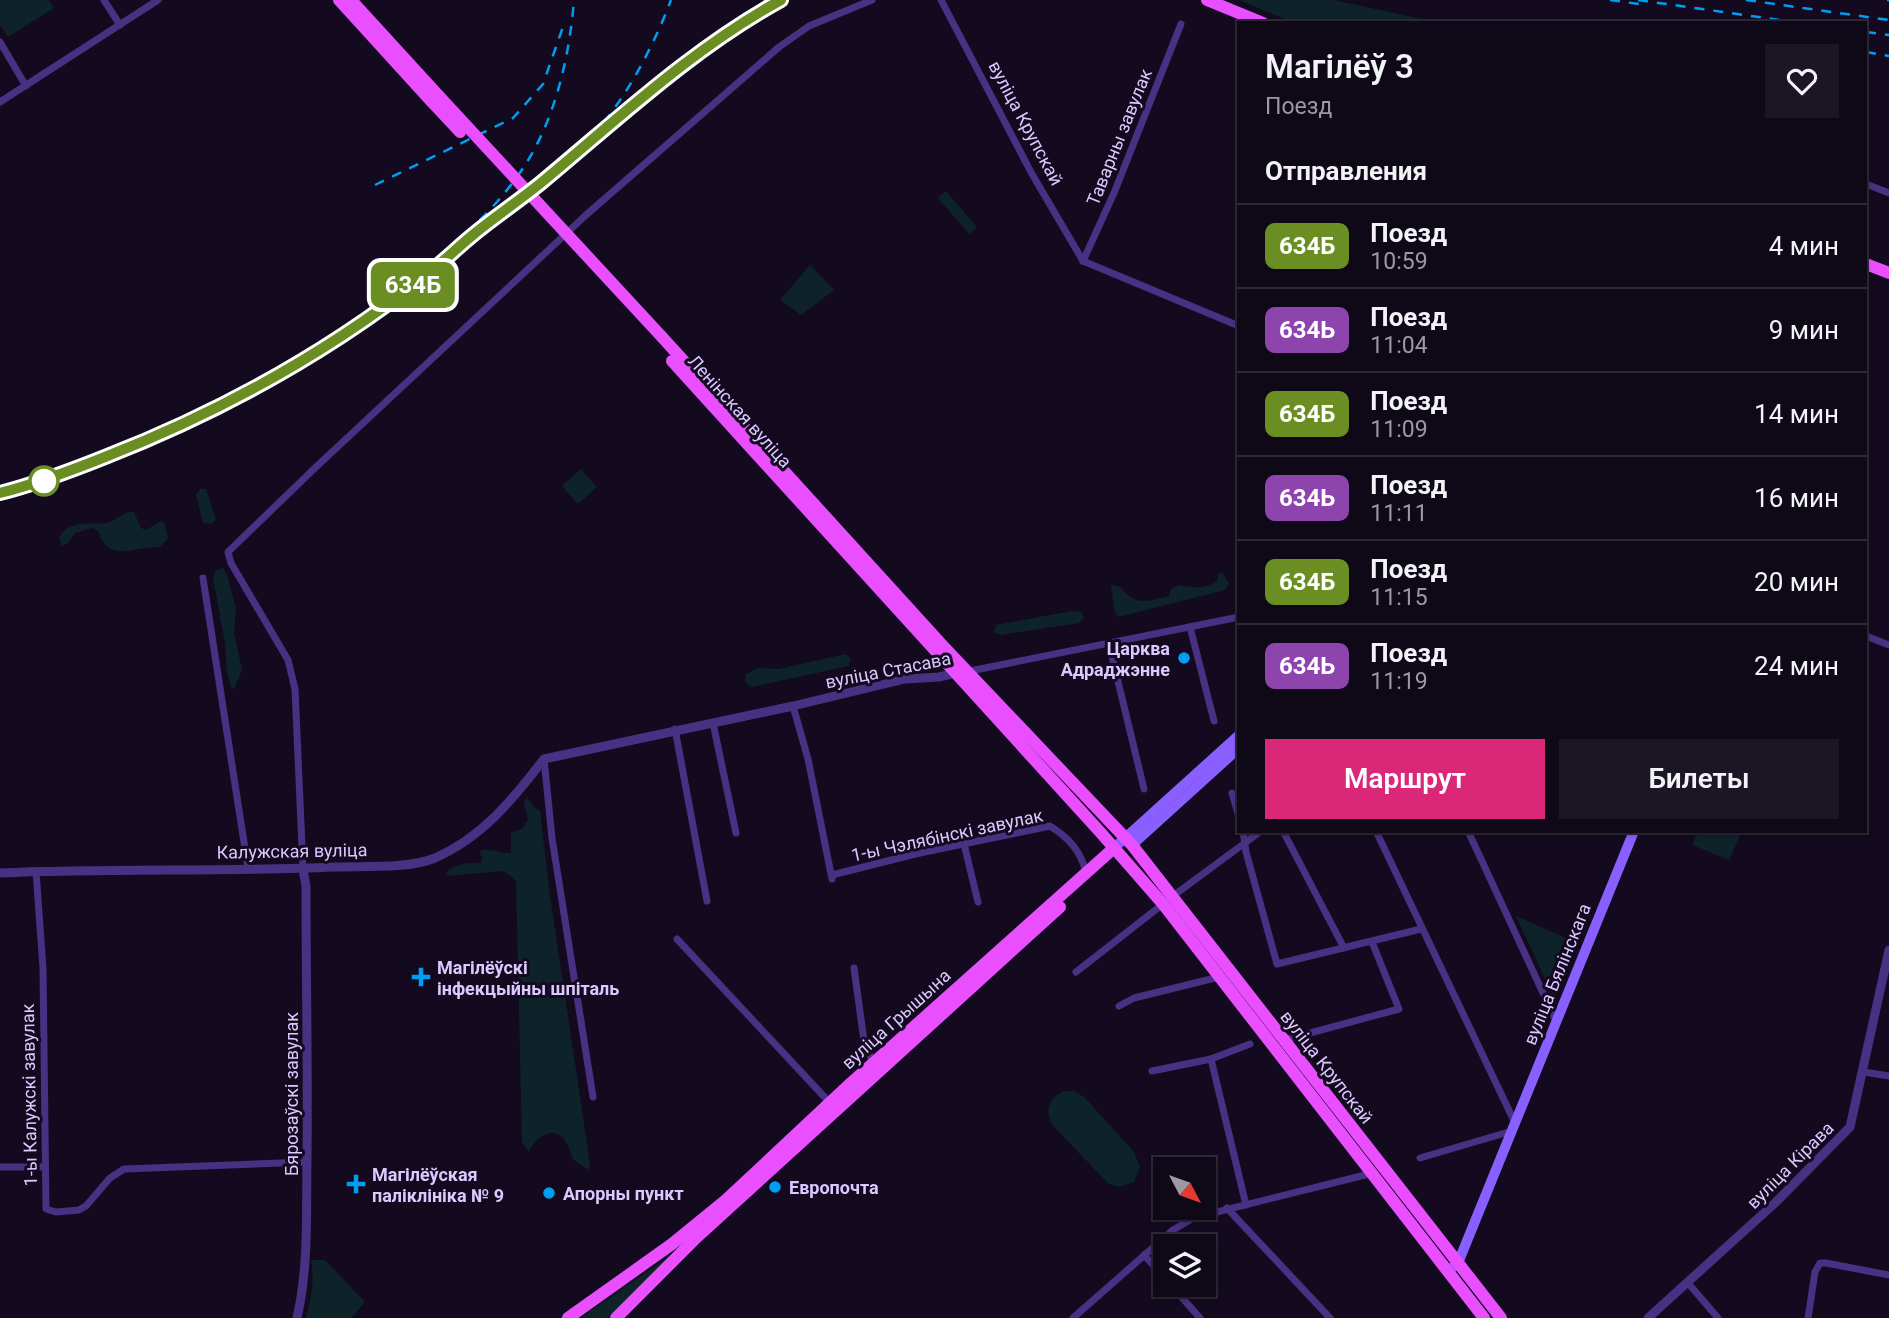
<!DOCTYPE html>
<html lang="ru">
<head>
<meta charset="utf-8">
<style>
	body { margin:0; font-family:Roboto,sans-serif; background:#1c1624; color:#f1f3f6; height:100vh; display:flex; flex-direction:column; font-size:26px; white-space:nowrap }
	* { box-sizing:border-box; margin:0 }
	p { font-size:23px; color:#9b9aa1 }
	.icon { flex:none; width:38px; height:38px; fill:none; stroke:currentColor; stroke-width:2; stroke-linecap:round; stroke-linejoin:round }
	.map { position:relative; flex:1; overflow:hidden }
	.drawer { position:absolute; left:1237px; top:21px; width:630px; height:812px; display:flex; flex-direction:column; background:#0e0817; border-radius:0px; box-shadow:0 2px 5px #0004,0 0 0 2px #2e2936 }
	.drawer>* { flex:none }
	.badge { padding:0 14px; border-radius:10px; font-size:24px; line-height:46px }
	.needle { width:46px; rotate:131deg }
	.buttons { position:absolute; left:1153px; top:1157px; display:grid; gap:14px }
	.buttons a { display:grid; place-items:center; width:63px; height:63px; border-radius:0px; background:#0e0817; box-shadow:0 2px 5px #0004,0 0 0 2px #2e2936; font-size:35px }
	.map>.badge { position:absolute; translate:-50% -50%; box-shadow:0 0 0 4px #fff }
	h2 { padding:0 28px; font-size:26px; line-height:63px }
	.round { display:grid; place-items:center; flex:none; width:74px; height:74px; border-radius:0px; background:#1c1624 }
	.head { display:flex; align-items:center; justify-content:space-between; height:119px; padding:0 28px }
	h1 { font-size:33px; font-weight:600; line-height:52px }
	.primary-button { display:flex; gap:14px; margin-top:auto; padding:14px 28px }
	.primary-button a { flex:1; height:80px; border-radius:0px; background:#db2777; color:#fff; font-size:28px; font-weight:600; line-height:80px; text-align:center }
	.primary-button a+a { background:#1c1624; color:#f1f3f6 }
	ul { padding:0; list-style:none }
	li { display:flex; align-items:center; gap:21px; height:84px; padding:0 28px; border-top:2px solid #2e2936 }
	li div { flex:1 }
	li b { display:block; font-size:26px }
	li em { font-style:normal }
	li .badge { min-width:77px; font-weight:700; text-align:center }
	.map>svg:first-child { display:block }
</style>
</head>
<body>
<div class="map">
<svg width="1889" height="1318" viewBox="0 0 1889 1318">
	<rect width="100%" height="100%" fill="#130a1f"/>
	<g fill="#0d2329">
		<path d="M0,0H49L54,8L8,37L0,25Z"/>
		<path d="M1239,0H1334L1440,23H1294Z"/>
		<path d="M946,191L977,227L969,234L938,198Z"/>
		<path d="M810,265L834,290L801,315L780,300Z"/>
		<path d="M581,469L597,487L578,504L562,486Z"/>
		<path d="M200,489H206L216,520L211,524L203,523L196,494Z"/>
		<path d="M128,512H134L141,528L146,530L161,521L165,523L168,539L159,547C136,546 108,564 98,531L92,528L75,533L69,542L62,546L59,538C69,519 89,525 107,523C113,522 121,515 128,512Z"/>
		<path d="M223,568L228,578L236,608L234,633L242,670L234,689L231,688L227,672L225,644L213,577L216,570Z"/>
		<path d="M1222,572L1229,584L1225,590L1118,617L1114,609L1111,585L1120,587C1136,607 1147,601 1169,596L1171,589L1180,585C1193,588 1206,589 1217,581L1218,574Z"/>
		<path d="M1072,611L1081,612L1084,618L1080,623L1000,635L994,632L996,625Z"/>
		<path d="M846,654L851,659L849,666L751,687L745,682L746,674L759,668L779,669Z"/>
		<path d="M527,797L534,807L540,811L549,889L590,1164L588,1170C584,1167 578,1163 574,1160C570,1155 570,1149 567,1144C557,1123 535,1136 529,1152L522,1143L516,881L504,871L448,876L446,873C454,864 470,862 481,863L482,857L479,851C491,847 500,854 511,853V833L523,828L528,820L524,804Z"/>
		<path d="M1698,831H1742L1729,860L1692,845Z"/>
		<path d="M1516,916L1577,943L1555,997L1551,992Z"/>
		<path d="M1064,1091H1074L1084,1097L1134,1152L1140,1167L1134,1182L1119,1187L1109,1184L1053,1126C1044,1112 1048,1098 1064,1091Z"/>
		<path d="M671,1255L608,1318H581Z"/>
		<path d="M311,1260H325L365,1302L351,1318H306C311,1299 315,1280 311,1260Z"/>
	</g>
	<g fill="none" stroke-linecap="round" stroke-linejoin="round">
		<g stroke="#483083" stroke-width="7">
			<path d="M104,0L120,25"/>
			<path d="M941,0L1032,174L1083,261"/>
			<path d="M0,42L26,86"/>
			<path d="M0,102L158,0"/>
			<path d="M1866,184L1889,193"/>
			<path d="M1083,261L1114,193L1181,24"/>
			<path d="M1083,261L1239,326"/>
			<path d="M203,578L248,868"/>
			<path d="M1190,627L1214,721"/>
			<path d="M1866,636L1889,645"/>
			<path d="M1109,644L1144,789"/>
			<path d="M965,672L1239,617"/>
			<path d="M793,706L808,759L832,879"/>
			<path d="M713,723L736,833"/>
			<path d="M675,729L707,901"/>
			<path d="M544,759L552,838L593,1097"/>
			<path d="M1232,793L1239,817"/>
			<path d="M1243,831L1246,852L1277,964L1421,929"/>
			<path d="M1283,831L1344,948"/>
			<path d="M1376,831L1515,1123"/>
			<path d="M1468,831L1556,1021"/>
			<path d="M964,844L978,902"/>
			<path d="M303,869L295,689L288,660L231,563L228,552L316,467L586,215L779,47L809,26L872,0"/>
			<path d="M36,871L43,968L46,1209L56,1212L79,1210L86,1206L110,1178L124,1169L307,1162"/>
			<path d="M832,875L915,854L1050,826C1069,838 1080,850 1086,872"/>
			<path d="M1173,896L1261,831"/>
			<path d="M677,939L831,1104"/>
			<path d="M854,968L864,1041L873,1063"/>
			<path d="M1076,972L1163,904"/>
			<path d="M1119,1006L1134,998L1219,977"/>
			<path d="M1284,1040L1399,1009L1372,942"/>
			<path d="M1211,1059L1246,1205"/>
			<path d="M1152,1071L1211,1059L1250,1044"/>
			<path d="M1864,1072L1889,1076"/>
			<path d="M1420,1158L1512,1131"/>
			<path d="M0,1167H44"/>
			<path d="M1227,1208L1330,1318"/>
			<path d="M1144,1255L1166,1279"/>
			<path d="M1688,1283L1718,1318"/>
			<path d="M1170,1284L1200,1318"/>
			<path d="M1073,1318L1173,1230L1193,1218L1373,1173"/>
			<path d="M1808,1318L1815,1272L1820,1263H1826L1889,1275"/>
		</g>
		<g stroke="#483083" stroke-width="9">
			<path d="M0,873C112,868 223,872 335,867C365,866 408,869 435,858C483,837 513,799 544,759L793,706L905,679L939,677L956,673"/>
			<path d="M297,1318C309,1265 306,1213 307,1159C308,1068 306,977 306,886L303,869"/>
			<path d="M1648,1318L1775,1203L1850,1127L1889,950"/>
		</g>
		<g stroke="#8a5fff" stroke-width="10">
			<path d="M1132,845L1239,748"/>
			<path d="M1114,848L1239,735"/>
			<path d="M1448,1271L1458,1263L1634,831"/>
		</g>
		<g stroke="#e94fff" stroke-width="12">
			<path d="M339,0L431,101"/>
			<path d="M351,0L438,95"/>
			<path d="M1207,0L1263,23"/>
			<path d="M1866,264L1889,273"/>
			<path d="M662,337L944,647L1132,845L1501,1318"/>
			<path d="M672,361L1101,833L1163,904L1484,1318"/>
			<path d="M568,1318L672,1244L726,1200L851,1083L1114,848"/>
			<path d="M616,1318L697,1237L1060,907"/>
		</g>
		<g stroke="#009ef3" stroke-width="2.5" stroke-dasharray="10 9" stroke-linecap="butt">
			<path d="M1610,0L1646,5"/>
			<path d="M1638,0L1801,23"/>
			<path d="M1746,0L1889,20"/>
			<path d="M1887,0H1889"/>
			<path d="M1866,32L1889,35"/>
			<path d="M1866,52L1889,56"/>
			<path d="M604,122C632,87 655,42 671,0"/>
			<path d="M375,185L513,118L543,84L564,24"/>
			<path d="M480,220C494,206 507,191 519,174C554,125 569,60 574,0"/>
			<path d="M0,493C36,484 70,471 105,457C201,420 291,372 375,313C410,289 441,261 474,234C496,216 520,200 542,182C620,119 692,49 781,0"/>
		</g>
		<g stroke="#e94fff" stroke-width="12">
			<path d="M438,95L662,337"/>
			<path d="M431,101L460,132"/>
		</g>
	</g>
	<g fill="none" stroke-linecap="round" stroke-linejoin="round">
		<g stroke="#fff" stroke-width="16">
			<path id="line" d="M0,493C36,484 70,471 105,457C220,412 329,352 426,275C443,262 458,247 474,234C496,216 520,200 542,182C619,118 692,49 781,0"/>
		</g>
		<use href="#line" stroke="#6b8e23" stroke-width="10"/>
	</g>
	<circle fill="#fff" stroke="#6b8e23" stroke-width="3.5" cx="44" cy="481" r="14"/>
	<g fill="#009ef3" stroke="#130a1f" stroke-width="2.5">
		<circle cx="1184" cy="658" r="7"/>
		<path d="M417.5 966.5h7v7h7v7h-7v7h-7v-7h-7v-7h7z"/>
		<path d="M352.5 1173.5h7v7h7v7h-7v7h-7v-7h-7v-7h7z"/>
		<circle cx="775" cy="1187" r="7"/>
		<circle cx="549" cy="1193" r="7"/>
	</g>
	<g text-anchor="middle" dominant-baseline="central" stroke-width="6" stroke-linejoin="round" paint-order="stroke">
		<g font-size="18" fill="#dcc8ff" stroke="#130a1f">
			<text transform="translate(1026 123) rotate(62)">вуліца Крупскай</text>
			<text transform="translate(1119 137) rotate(-68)">Таварны завулак</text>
			<text transform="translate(740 411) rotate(48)">Ленінская вуліца</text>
			<text transform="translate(888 670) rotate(-11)">вуліца Стасава</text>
			<text transform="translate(947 835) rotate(-12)">1-ы Чэлябінскі завулак</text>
			<text transform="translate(292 851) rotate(-1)">Калужская вуліца</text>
			<text transform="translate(1557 974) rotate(-68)">вуліца Бялінскага</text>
			<text transform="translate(896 1019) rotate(-42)">вуліца Грышына</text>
			<text transform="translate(1327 1067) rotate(52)">вуліца Крупскай</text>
			<text transform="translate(291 1094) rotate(-90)">Бярозаўскі завулак</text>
			<text transform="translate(29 1095) rotate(-91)">1-ы Калужскі завулак</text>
			<text transform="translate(1790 1165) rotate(-45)">вуліца Кірава</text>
		</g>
		<g font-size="18" font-weight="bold" fill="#dcc8ff" stroke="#130a1f" text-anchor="start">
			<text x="1170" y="648" text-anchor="end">Царква<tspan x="1170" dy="21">Адраджэнне</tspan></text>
			<text x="437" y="967">Магілёўскі<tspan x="437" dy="21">інфекцыйны шпіталь</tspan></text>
			<text x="372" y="1174">Магілёўская<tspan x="372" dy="21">паліклініка № 9</tspan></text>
			<text x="789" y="1187">Европочта</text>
			<text x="563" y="1193">Апорны пункт</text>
		</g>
	</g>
</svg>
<div class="buttons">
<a><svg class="needle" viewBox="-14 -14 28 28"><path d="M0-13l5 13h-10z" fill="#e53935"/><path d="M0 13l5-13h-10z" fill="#9b9aa1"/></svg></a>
<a><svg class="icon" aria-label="layers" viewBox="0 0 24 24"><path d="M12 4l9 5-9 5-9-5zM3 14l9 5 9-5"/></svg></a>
</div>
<b class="badge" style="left:413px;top:285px;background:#6b8e23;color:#fff">634Б</b>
<section class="drawer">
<div class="head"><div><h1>Магілёў 3</h1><p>Поезд</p></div><a class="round"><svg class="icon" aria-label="heart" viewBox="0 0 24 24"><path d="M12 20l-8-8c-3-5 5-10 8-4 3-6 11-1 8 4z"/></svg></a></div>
<h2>Отправления</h2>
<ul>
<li><span class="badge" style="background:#6b8e23;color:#fff">634Б</span><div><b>Поезд</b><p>10:59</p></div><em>4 мин</em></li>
<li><span class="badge" style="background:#8e44ad;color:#fff">634Ь</span><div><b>Поезд</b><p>11:04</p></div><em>9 мин</em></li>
<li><span class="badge" style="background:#6b8e23;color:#fff">634Б</span><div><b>Поезд</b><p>11:09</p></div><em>14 мин</em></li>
<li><span class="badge" style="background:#8e44ad;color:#fff">634Ь</span><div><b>Поезд</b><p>11:11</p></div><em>16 мин</em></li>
<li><span class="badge" style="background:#6b8e23;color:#fff">634Б</span><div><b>Поезд</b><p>11:15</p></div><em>20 мин</em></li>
<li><span class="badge" style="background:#8e44ad;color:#fff">634Ь</span><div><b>Поезд</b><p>11:19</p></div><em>24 мин</em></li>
</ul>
<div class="primary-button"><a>Маршрут</a><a>Билеты</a></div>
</section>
</div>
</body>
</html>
